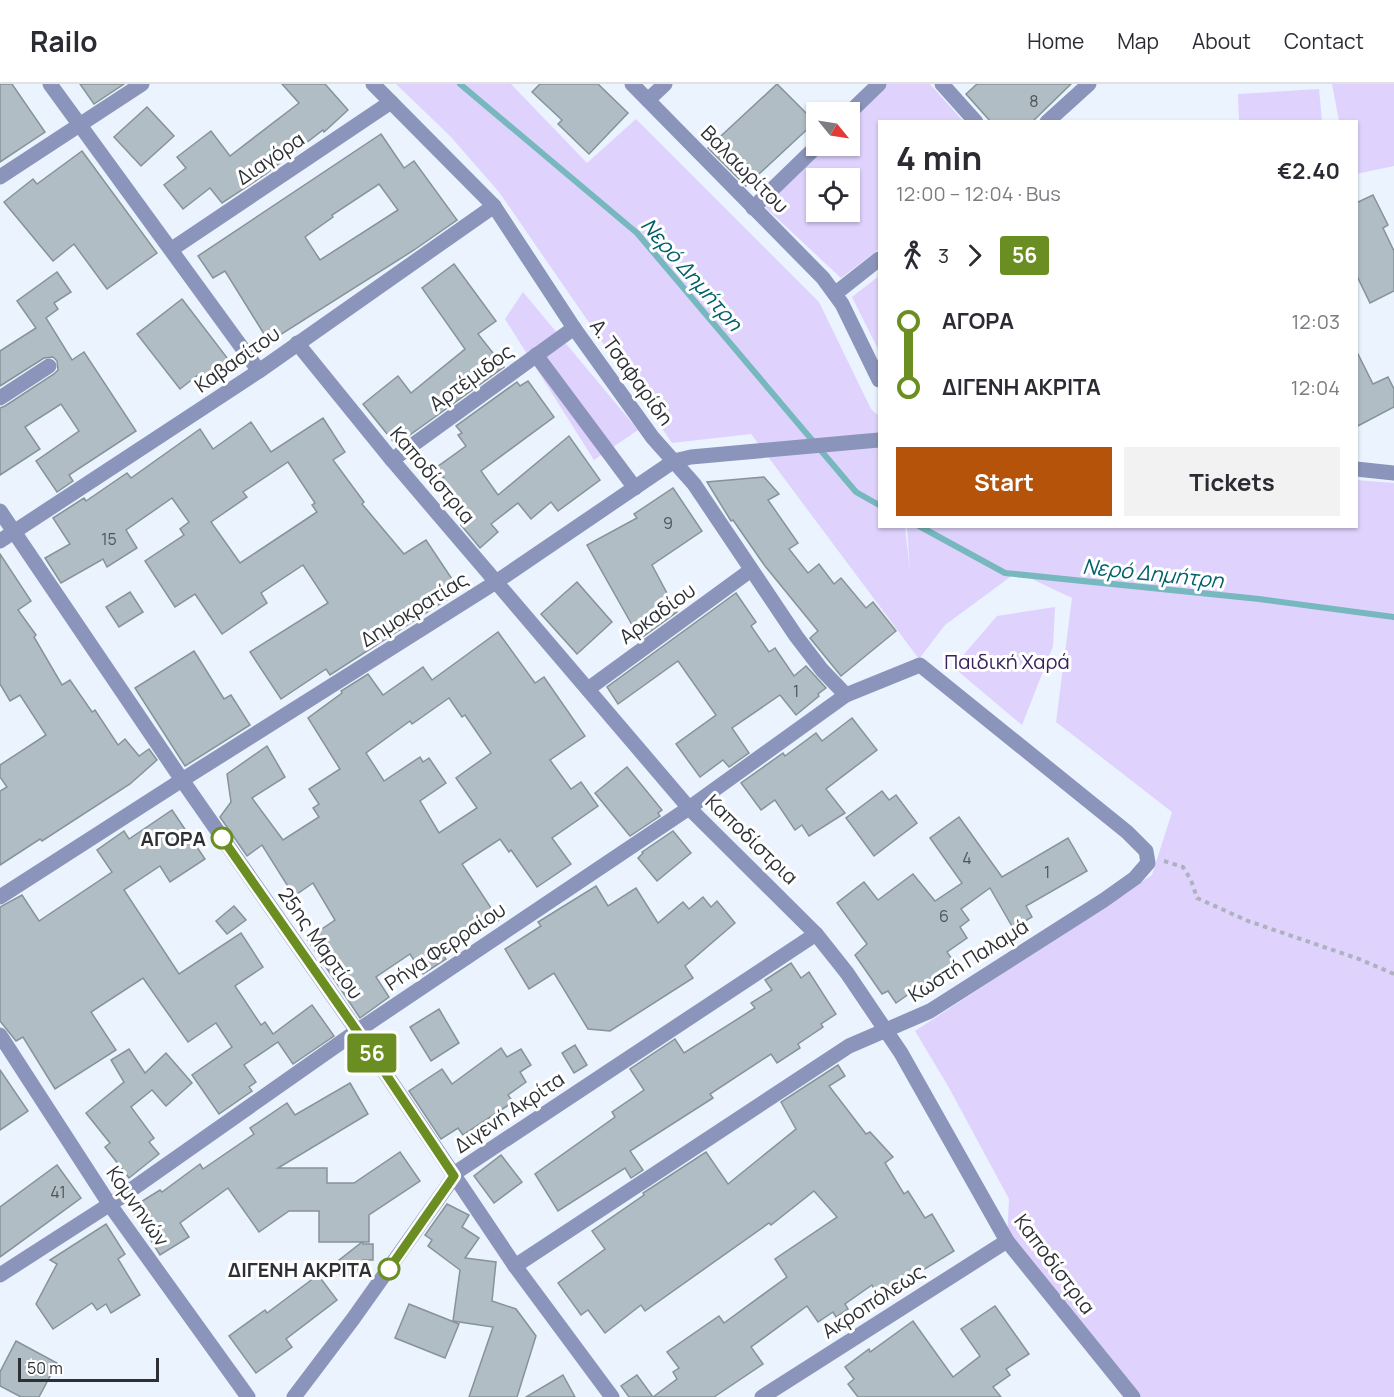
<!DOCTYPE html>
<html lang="en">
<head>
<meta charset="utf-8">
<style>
	body { margin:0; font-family:Manrope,sans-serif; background:#f2f2f3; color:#2b2b33; height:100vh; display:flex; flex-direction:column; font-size:22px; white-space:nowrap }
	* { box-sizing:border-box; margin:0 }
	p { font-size:20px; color:#7c7c81 }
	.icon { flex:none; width:33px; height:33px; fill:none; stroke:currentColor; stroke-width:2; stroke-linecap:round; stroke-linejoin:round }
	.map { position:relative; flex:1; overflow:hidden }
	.details { position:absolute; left:878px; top:36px; width:480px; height:408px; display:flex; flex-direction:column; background:#fff; border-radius:0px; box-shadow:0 2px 4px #0004 }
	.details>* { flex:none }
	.badge { padding:0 12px; border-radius:4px; font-size:21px; line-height:39px }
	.needle { width:39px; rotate:120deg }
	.buttons { position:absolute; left:806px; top:18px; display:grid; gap:12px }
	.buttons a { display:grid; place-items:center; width:54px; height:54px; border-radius:0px; background:#fff; box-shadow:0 2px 4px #0004; font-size:30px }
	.scale { position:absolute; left:18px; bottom:15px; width:141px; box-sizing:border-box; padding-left:6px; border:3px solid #2d3135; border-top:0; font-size:16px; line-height:21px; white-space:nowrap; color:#2d3135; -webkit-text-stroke:4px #fff; paint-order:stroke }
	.map>.badge { position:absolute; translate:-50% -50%; box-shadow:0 0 0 3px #fff }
	.legs { display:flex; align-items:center; gap:9px; height:66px; padding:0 18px; font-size:20px }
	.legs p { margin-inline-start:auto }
	.summary { display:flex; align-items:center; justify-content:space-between; height:102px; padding:0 18px }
	h1 { font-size:33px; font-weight:700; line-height:45px }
	.action { display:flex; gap:12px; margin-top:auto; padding:12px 18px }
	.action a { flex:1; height:69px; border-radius:0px; background:#b45309; color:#fff; font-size:24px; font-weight:700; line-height:69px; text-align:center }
	.action a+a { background:#f2f2f3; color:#2b2b33 }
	ul { padding:0 18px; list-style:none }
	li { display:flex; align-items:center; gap:21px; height:66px; font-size:22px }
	li i { display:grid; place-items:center; width:9px; height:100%; margin:0 8px; background:currentColor }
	li i::after { content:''; width:15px; height:15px; margin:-8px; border:4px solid; border-radius:50%; background:#fff }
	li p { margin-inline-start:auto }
	li:first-child i { background:linear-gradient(#0000 50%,currentColor 0) }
	li:last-child i { background:linear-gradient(currentColor 50%,#0000 0) }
	header { display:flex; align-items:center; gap:36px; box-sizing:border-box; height:84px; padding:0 30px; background:#fff; border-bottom:2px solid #e1e1e2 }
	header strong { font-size:28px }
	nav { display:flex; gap:33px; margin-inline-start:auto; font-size:21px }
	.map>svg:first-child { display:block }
</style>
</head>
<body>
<header>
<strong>Railo</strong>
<nav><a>Home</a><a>Map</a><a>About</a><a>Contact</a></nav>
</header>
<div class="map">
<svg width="1394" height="1313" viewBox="0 0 1394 1313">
	<rect width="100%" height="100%" fill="#eaf3fe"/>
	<g fill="#dfd3fe" fill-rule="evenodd">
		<path d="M396,0H511L587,79L636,35L819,218L871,325L879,332V442L905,443L910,488L907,443L1356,442V396L1394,399V1313H1123L1007,1157L1009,1115L948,1002L915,947L1152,791L1172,728L1056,638L1072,514L1017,488L945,541L919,575L751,350L672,359L499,108L450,52Z"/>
		<path d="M887,0H930L963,37L879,38V165L841,194L765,123L826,62H849V38ZM816,94H849V128H816Z"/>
		<path d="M1332,0H1394V82L1356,90V38L1339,37Z"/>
		<path d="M1319,5L1322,37H1239L1238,10Z"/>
		<path d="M879,192V267L852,213Z"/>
		<path d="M523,208L638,346L594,376L505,235Z"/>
		<path d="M1055,523L1053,562L1022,641L953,583L997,532Z"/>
	</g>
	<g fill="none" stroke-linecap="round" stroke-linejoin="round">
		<g stroke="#77b7be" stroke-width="6">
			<path d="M460,0L637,149L856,408L879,421"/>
			<path d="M919,442L1005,489L1259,515L1394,533"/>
		</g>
	</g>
	<g fill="#b0bdc4" stroke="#869399" stroke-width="1.5" fill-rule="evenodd">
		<path d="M0,0H12L45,48L0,78Z"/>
		<path d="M80,0H124L94,20Z"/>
		<path d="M282,0H325L348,26L324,48L323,46L266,90L222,119L210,104L183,125L164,101L186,84L177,73L211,47L230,72L299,19Z"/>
		<path d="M540,0H598L628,29L589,70L558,40L562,36L532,8Z"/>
		<path d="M777,0L815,38L746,102L708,64Z"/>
		<path d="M977,0H1071L1032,38H991L966,10Z"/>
		<path d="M147,23L174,52L141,82L114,53Z"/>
		<path d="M381,50L404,84L414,77L457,136L414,166L269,258L225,187L213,194L198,172ZM379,100L398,126L320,176L305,153L333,133L332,131Z"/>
		<path d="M82,67L157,169L107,205L74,160L53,177L4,118L33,95L37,100Z"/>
		<path d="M1373,111L1388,141L1383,144L1394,167V207L1370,219L1356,190V119Z"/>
		<path d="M454,180L496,237L478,250L504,283L396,361L363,320L398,292L411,309L465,265L422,204Z"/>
		<path d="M57,188L71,208L54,219L58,225L46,234L72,276L84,268L136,347L69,391L73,397L57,408L36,377L79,347L61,320L25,343L40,365L0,391V324L5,322L54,290L58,286L57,277L53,273L44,274L0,302V267L36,244L17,217Z"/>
		<path d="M182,215L231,279L204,299L198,291L180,305L137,250Z"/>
		<path d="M1356,266L1373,300L1388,293L1394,305V323L1356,343Z"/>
		<path d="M528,297L554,333L481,387L498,411L569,352L600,396L558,427L551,418L531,435L518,419L491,440L498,448L480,464L461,441L466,437L437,398L444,393L437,383L466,362L458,351L462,349L456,342L517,298L520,302Z"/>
		<path d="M323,334L345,368L333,376L364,418L362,420L404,470L426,456L460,507L330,591L326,585L281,615L250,568L328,519L303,481L261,509L267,519L222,550L195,510L175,523L145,477L184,451L180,445L189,438L172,414L126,446L137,464L107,483L103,475L61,499L45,474L70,460L53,434L84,414L86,417L127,389L131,394L200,345L213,365L251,338L271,368ZM288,378L315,419L312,421L317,428L240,479L211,438L247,413L243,408Z"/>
		<path d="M764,393L779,410L768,416L798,459L789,465L808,489L819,480L834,500L841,494L866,524L873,518L896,547L841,592L810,554L818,547L765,482L733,436L731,437L707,398Z"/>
		<path d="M673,404L702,447L652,481L677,528L640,555L587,461L637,434L634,430Z"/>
		<path d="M0,470L31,517L18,526L36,551L34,553L62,601L70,596L92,628L95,626L118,661L125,655L139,672L149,665L157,676L130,700L42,757L40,755L0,781V707L7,703L0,693V681L46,651L20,611L10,617L0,600Z"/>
		<path d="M577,498L612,538L577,570L541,530Z"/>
		<path d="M130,508L143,528L119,543L106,523Z"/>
		<path d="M736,509L756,538L751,542L769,568L775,564L794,592L806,582L826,604L818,610L819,612L796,631L780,611L732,644L749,669L729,683L723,676L700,693L676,660L716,631L678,577L618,620L607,603Z"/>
		<path d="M498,548L535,599L544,593L585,652L550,676L571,705L581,698L598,722L552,754L571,780L537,803L511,766L509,768L500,755L462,780L499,836L453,865L443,871L446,875L423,890L410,870L376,893L389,913L360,934L307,855L335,836L313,799L294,812L262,761L247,772L220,733L231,718L227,690L267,662L285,693L252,714L283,756L319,733L313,724L319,720L309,705L340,685L308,634L342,609L341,607L368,590L383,611L423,583L432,596ZM449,614L462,633L465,631L491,669L456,694L477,724L439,749L420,717L446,699L429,674L423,678L420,673L384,697L366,669L410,637L412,640Z"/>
		<path d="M194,567L224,615L231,611L250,641L185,682L135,604Z"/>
		<path d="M852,634L877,666L826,705L845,729L809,752L802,741L795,746L775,716L761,726L741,699L783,669L785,672L816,649L822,657Z"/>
		<path d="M627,683L662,726L658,729L660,732L630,752L595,709Z"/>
		<path d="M882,707L889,716L896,711L917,739L874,772L846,734Z"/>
		<path d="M172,726L205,775L170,798L160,782L124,806L179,890L241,849L263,883L235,902L261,941L265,938L273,950L312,921L334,952L293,980L278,958L244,981L256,998L249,1003L252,1007L219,1030L192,991L232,963L216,939L188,958L143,894L91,928L116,966L55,1005L23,953L16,957L0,937V823L22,811L39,837L112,788L97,766L124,747L129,755Z"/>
		<path d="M959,733L1002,793L1068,754L1087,787L1026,822L1032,833L1013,844L990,804L961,825L969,836L960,843L967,854L947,868L954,878L896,919L888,907L882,910L855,871L867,860L837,819L864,798L878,816L913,790L935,817L962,799L930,754Z"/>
		<path d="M673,747L691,769L657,797L638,774L643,769L642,768Z"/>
		<path d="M596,802L608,822L636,804L658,839L683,818L689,825L703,813L711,823L717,817L735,839L685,882L693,894L610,947L588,945L554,889L529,905L505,865L541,842L538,838Z"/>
		<path d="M234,822L246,836L227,850L216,837Z"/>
		<path d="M791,879L801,894L809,888L836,930L821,940L823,943L798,960L800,964L777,979L771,970L710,1010L713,1014L630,1067L643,1086L631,1094L625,1084L558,1127L535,1090L615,1033L612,1028L644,1006L630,985L675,955L684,969L755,924L751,919L772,906L765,896Z"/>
		<path d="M439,925L459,959L431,977L410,943Z"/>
		<path d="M575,961L587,981L574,989L562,969Z"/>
		<path d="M501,964L507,973L521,965L531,981L520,988L526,998L508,1011L513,1018L463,1051L458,1044L441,1055L409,1007L442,985L452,1000Z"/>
		<path d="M129,965L145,989L166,969L192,999L166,1022L152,1006L131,1023L154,1054L149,1058L159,1070L129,1094L105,1063L110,1059L86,1029L124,998L111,976Z"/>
		<path d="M838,981L845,992L829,1002L866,1050L870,1048L893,1073L885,1079L904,1110L908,1107L925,1134L932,1130L954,1167L879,1213L872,1201L845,1220L848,1225L836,1233L833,1228L818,1238L807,1222L751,1263L763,1280L714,1313H629L621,1302L637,1291L653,1313L677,1295L673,1288L679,1284L667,1268L719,1232L724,1239L787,1193L775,1175L837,1133L814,1107L771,1141L769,1139L645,1227L641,1221L605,1249L588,1226L581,1231L558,1199L605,1165L592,1147L644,1111L643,1109L706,1068L728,1100L796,1045L781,1018Z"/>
		<path d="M0,986L28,1027L0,1046Z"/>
		<path d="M350,999L368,1030L278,1084H327V1099H354L400,1068L420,1097L369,1131V1158H363V1160H373V1176H363V1191L337,1190L338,1177L362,1158H319V1127H289L259,1148L228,1104L180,1139L189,1153L160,1171L131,1124L160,1106L162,1108L200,1080L203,1085L254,1050L250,1044L287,1019L295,1031Z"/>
		<path d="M501,1071L522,1098L494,1119L474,1092Z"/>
		<path d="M57,1081L81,1114L0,1173V1123Z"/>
		<path d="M447,1120L469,1131L462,1143L479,1154L465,1174L496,1178L492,1217L516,1225L536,1252L517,1313H469L493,1243L453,1237L460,1186L428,1162L432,1156L425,1151Z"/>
		<path d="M106,1140L125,1170L118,1175L140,1211L111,1229L106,1220L97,1226L92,1219L53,1245L36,1220L57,1180L50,1176Z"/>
		<path d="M318,1191L337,1216L286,1255L292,1263L256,1289L229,1252L265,1226L267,1229Z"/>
		<path d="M409,1220L459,1240L445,1274L395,1254Z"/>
		<path d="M995,1222L1029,1270L1006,1285L1010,1291L993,1303L1001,1313H858L848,1300L854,1295L845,1283L869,1265L870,1268L913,1237L953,1293L980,1272L961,1245Z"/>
		<path d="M16,1257L57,1279L39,1313H21L0,1302V1288Z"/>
		<path d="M563,1291L575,1313H526Z"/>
	</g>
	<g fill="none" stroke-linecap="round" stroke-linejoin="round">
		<path stroke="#acb3bc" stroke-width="4" stroke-dasharray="4.5 4.5" stroke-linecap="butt" d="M1164,777L1183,783L1191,796L1197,814L1248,837L1359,875L1394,890"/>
		<g stroke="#8b94ba" stroke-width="15">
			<path d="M50,0L259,287"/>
			<path d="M373,0L494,122L574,244L653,354L694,400L796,552L822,586L846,611"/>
			<path d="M632,0L823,194L842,220L879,296"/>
			<path d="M942,0L976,38"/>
			<path d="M648,16L665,0"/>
			<path d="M849,29L879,0"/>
			<path d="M1047,38L1089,0"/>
			<path d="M0,93L142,0"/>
			<path d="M753,124L817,62"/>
			<path d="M172,165L391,18"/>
			<path d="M836,209L879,175"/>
			<path d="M297,259L392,376L689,724L816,850L847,889L901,969L1007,1157L1133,1313"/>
			<path d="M536,271L635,404"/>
			<path d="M0,314L49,282"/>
			<path d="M392,376L574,244"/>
			<path d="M1356,385L1394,389"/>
			<path d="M0,427L182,696L357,947L515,1182L612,1313"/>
			<path d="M0,457L259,287L494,122"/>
			<path d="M588,605L751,486"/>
			<path d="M0,813L182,696L496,498L674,377L691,373L879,356"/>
			<path d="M0,951L110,1121L248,1313"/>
			<path d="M0,1191L118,1115L357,947L689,724L846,611L920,581L1127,748L1146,767L1148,779L1135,794L1104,816L930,927L849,962L515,1182"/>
			<path d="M294,1313L353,1235L458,1087L816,850"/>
			<path d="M762,1313L1007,1157"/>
		</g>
	</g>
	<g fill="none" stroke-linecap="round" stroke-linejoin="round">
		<g stroke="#fff" stroke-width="14">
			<path id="line-1" d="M222,754L357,947L454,1092L389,1185"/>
		</g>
		<use href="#line-1" stroke="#6b8e23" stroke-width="9"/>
	</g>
	<g fill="#fff" stroke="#6b8e23" stroke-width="3">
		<circle cx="222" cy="754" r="10"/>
		<circle cx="389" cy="1185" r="10"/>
	</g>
	<g text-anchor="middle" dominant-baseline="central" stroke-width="6" stroke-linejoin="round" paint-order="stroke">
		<g font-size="16" fill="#4e5459">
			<text x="1034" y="17">8</text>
			<text x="668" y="439">9</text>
			<text x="109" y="455">15</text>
			<text x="796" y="607">1</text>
			<text x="967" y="774">4</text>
			<text x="1047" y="788">1</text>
			<text x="944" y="832">6</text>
			<text x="58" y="1108">41</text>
		</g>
		<g font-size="20" fill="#2d3135" stroke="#fff">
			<text transform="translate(270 74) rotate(-34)">Διαγόρα</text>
			<text transform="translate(745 85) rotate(45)">Βαλαωρίτου</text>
			<text transform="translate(237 275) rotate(-35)">Καβασίτου</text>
			<text transform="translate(632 288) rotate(54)">Α. Τσαφαρίδη</text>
			<text transform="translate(471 293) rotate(-36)">Αρτέμιδος</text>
			<text transform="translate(433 391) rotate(50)">Καποδίστρια</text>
			<text transform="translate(414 525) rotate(-32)">Δημοκρατίας</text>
			<text transform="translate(657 529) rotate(-36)">Αρκαδίου</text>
			<text transform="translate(752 755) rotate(44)">Καποδίστρια</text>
			<text transform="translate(321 859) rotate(55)">25ης Μαρτίου</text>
			<text transform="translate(445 862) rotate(-34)">Ρήγα Φερραίου</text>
			<text transform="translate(968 876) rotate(-32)">Κωστή Παλαμά</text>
			<text transform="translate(509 1028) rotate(-34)">Διγενή Ακρίτα</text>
			<text transform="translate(138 1122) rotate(55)">Κομνηνών</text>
			<text transform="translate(1055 1180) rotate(53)">Καποδίστρια</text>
			<text transform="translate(873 1217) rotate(-33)">Ακροπόλεως</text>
		</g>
		<g font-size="20" fill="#38235a" stroke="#fff">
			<text x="1007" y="577">Παιδική Χαρά</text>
		</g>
		<g font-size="20" font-weight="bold" fill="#2d3135" stroke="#fff" text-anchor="end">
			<text x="206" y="754">ΑΓΟΡΑ</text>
			<text x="372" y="1185">ΔΙΓΕΝΗ ΑΚΡΙΤΑ</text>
		</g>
		<g font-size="21" font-style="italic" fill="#00616a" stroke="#fff">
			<text transform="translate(692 190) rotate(49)">Νερό Δημήτρη</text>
			<text transform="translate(1153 489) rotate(6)">Νερό Δημήτρη</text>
		</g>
	</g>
</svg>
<div class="buttons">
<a><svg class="needle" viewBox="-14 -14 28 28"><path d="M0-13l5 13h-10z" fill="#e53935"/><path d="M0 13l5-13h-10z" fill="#7c7c81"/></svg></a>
<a><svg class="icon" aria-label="locate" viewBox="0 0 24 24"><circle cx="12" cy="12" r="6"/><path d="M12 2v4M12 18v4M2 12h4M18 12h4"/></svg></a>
</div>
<div class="scale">50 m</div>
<b class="badge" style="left:372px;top:969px;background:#6b8e23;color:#fff">56</b>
<section class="details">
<div class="summary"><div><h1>4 min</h1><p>12:00 – 12:04 · Bus</p></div><b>€2.40</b></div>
<div class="legs"><svg class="icon" aria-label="walk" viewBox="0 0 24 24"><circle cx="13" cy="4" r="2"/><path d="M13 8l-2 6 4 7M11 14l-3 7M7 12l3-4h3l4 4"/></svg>3<svg class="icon" aria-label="forward" viewBox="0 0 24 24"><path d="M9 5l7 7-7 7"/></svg><b class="badge" style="background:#6b8e23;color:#fff">56</b></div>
<ul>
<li><i style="color:#6b8e23"></i><b>ΑΓΟΡΑ</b><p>12:03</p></li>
<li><i style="color:#6b8e23"></i><b>ΔΙΓΕΝΗ ΑΚΡΙΤΑ</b><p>12:04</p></li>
</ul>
<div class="action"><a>Start</a><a>Tickets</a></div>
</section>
</div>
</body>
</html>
